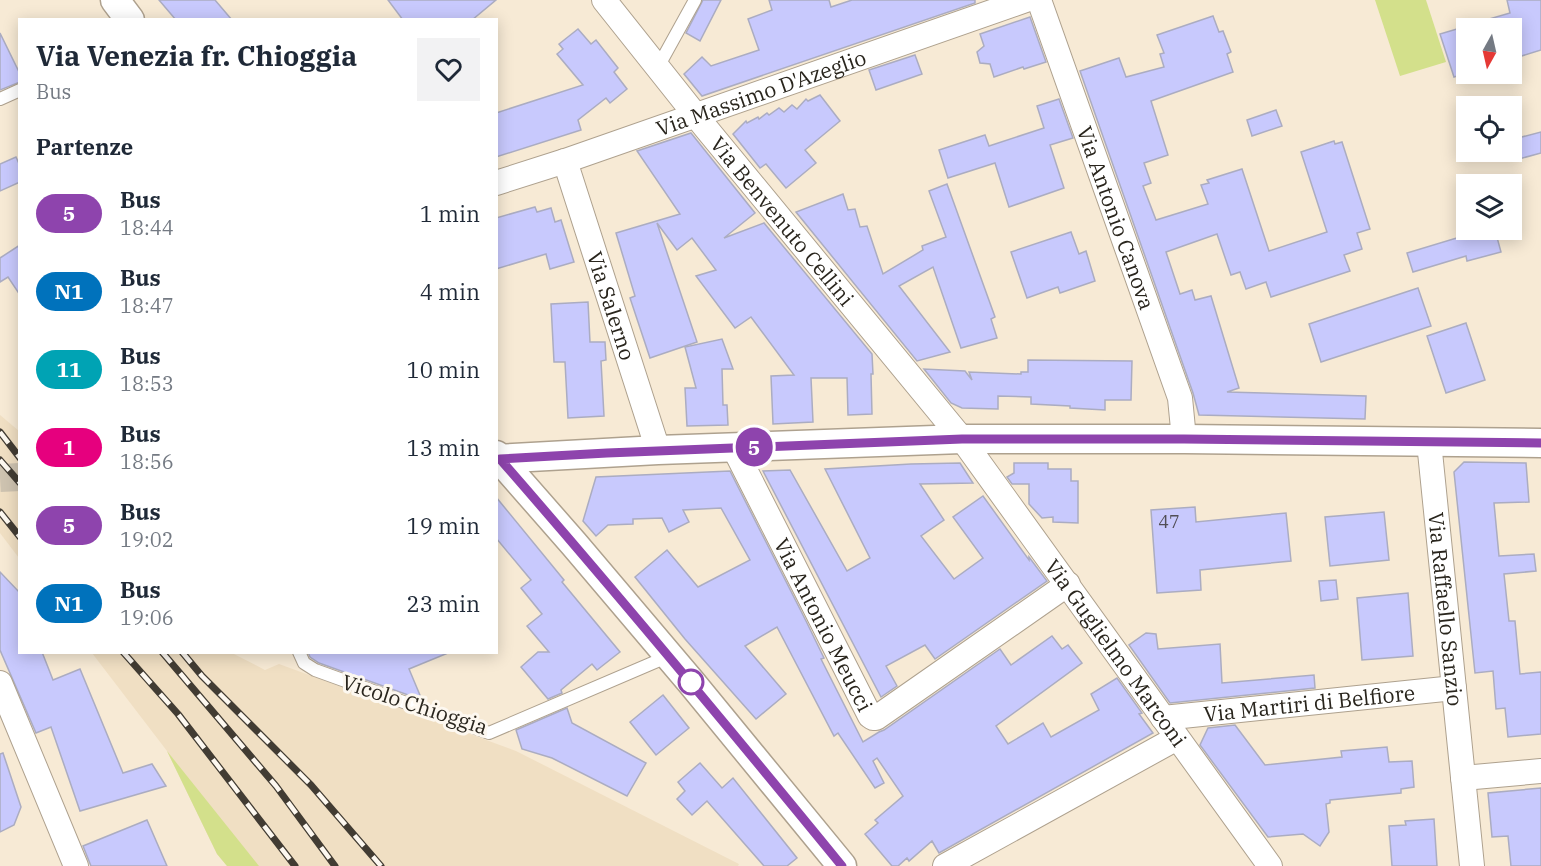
<!DOCTYPE html>
<html lang="it">
<head>
<meta charset="utf-8">
<style>
	body { margin:0; font-family:"IBM Plex Serif",serif; background:#f2f2f3; color:#1f2937; height:100vh; display:flex; flex-direction:column; font-size:22px; white-space:nowrap }
	* { box-sizing:border-box; margin:0 }
	p { font-size:20px; color:#747a83 }
	.icon { flex:none; width:33px; height:33px; fill:none; stroke:currentColor; stroke-width:2; stroke-linecap:round; stroke-linejoin:round }
	.map { position:relative; flex:1; overflow:hidden }
	.sheet { position:absolute; left:18px; top:18px; width:480px; height:636px; display:flex; flex-direction:column; background:#fff; border-radius:0px; box-shadow:0 3px 15px #0003 }
	.sheet>* { flex:none }
	.badge { padding:0 12px; border-radius:20px; font-size:21px; line-height:39px }
	.needle { width:39px; rotate:188deg }
	.tools { position:absolute; left:1456px; top:18px; display:grid; gap:12px }
	.tools a { display:grid; place-items:center; width:66px; height:66px; border-radius:0px; background:#fff; box-shadow:0 3px 15px #0003; font-size:30px }
	.map>.badge { position:absolute; translate:-50% -50%; box-shadow:0 0 0 3px #fff }
	h2 { padding:0 18px; font-size:22px; line-height:54px }
	.round { display:grid; place-items:center; flex:none; width:63px; height:63px; border-radius:0px; background:#f2f2f3 }
	.head { display:flex; align-items:center; justify-content:space-between; height:102px; padding:0 18px }
	h1 { font-size:28px; font-weight:700; line-height:45px }
	ul { padding:0; list-style:none }
	li { display:flex; align-items:center; gap:18px; height:78px; padding:0 18px }
	li div { flex:1 }
	li b { display:block; font-size:22px }
	li em { font-style:normal }
	li .badge { min-width:66px; font-weight:700; text-align:center }
	.map>svg:first-child { display:block }
</style>
</head>
<body>
<div class="map">
<svg width="1541" height="866" viewBox="0 0 1541 866">
	<rect width="100%" height="100%" fill="#f7ead5"/>
	<g fill="#f0dfc3">
		<path d="M0,415L19,431V558L0,533Z"/>
		<path d="M92,653H232L265,670L279,664L516,751L739,864L738,866H227L217,854L167,751Z"/>
	</g>
	<g fill="#d3e08b">
		<path d="M1375,0H1426L1446,62L1400,76Z"/>
		<path d="M167,751L259,866H227L217,854Z"/>
	</g>
	<g fill="#c8c9fd" stroke="#abacc1" stroke-width="1.5">
		<path d="M159,0H215L232,20H176Z"/>
		<path d="M388,0H496L472,20H403Z"/>
		<path d="M703,0H721L700,41L686,33Z"/>
		<path d="M769,0H829L831,7L852,0H975V3L702,96L684,74L702,57L711,66L759,50L748,19L772,10Z"/>
		<path d="M1507,0H1541V50L1512,59V28H1473L1472,24L1510,13Z"/>
		<path d="M1213,16L1219,32L1223,31L1231,52L1227,54L1233,72L1151,101L1168,155L1144,163L1151,183L1143,186L1156,220L1208,204L1201,185L1209,183L1207,180L1242,169L1269,251L1327,232L1301,152L1334,141L1335,144L1342,142L1370,229L1357,233L1362,249L1344,255L1350,271L1271,297L1266,282L1246,289L1240,272L1231,275L1217,234L1166,252L1180,294L1192,290L1195,300L1211,296L1239,388L1227,392L1366,396L1365,419L1199,415L1193,393L1080,71L1119,58L1126,77L1164,67L1160,54L1164,53L1157,35Z"/>
		<path d="M1030,17L1046,62L1024,69L1023,67L994,77L990,64L980,63L977,52L984,46L980,34Z"/>
		<path d="M1467,26V73L1454,77L1440,34Z"/>
		<path d="M578,29L591,44L596,40L618,68L614,72L627,89L610,103L606,98L578,120L581,130L496,157V113L583,85L557,54L563,49L559,44Z"/>
		<path d="M0,33L20,74V82L0,90Z"/>
		<path d="M915,55L922,74L876,90L869,70Z"/>
		<path d="M820,95L840,121L805,150L816,163L786,188L766,164L760,168L733,134L746,121L747,123L758,117L759,119L767,113L769,115L779,108L784,112L792,105L797,109L806,99L808,101Z"/>
		<path d="M1059,99L1073,138L1050,145L1064,188L1009,207L995,163L948,178L939,150L985,135L989,146L1044,128L1037,106Z"/>
		<path d="M1276,110L1282,126L1252,136L1247,120Z"/>
		<path d="M1541,132V153L1519,159L1514,139Z"/>
		<path d="M691,133L755,213L724,238L764,223L872,354L873,374H871L872,414L848,415L847,378H811L813,422L773,424L771,376L794,375L751,317L735,328L696,276L716,270L692,238L677,250L657,223L697,342L650,358L630,298L635,296L616,233L680,214L637,151Z"/>
		<path d="M16,157L20,166V182L0,191V164Z"/>
		<path d="M947,184L995,317L991,319L997,338L961,348L933,267L899,286L950,352L917,361L796,212L843,194L848,210L855,209L860,227L867,226L883,274L923,250L922,246L946,237L929,191Z"/>
		<path d="M535,207L537,212L551,208L555,222L561,220L574,262L550,269L546,254L496,269V218Z"/>
		<path d="M1472,230H1495L1501,252L1467,261L1466,256L1413,272L1407,253L1460,237L1459,233Z"/>
		<path d="M1071,232L1079,254L1086,251L1095,281L1060,293L1058,287L1027,298L1011,252Z"/>
		<path d="M20,245V295L8,277L0,282V258Z"/>
		<path d="M1418,288L1431,326L1321,362L1309,324Z"/>
		<path d="M588,302L590,342H605L606,360L601,361L604,416L568,418L565,362H554L551,304Z"/>
		<path d="M1466,323L1485,380L1446,393L1427,336Z"/>
		<path d="M722,339L733,369H722L723,405H727L728,425L687,426L685,388H696L685,347Z"/>
		<path d="M1028,360L1132,361L1131,400H1105V410L1070,408V406L1031,404V397L998,396V409L962,408L951,403L924,369L965,371L972,380L969,372L1021,374V372H1028Z"/>
		<path d="M1464,462L1526,463L1529,502L1494,503L1499,556L1534,554L1536,571L1504,574L1509,621H1515L1520,674L1541,672V734L1508,737L1505,708L1496,709L1493,671L1475,673L1454,472Z"/>
		<path d="M960,463L973,483L920,484L944,520L921,536L954,579L983,558L953,517L983,496L1029,560V557L1047,581L935,659L925,645L886,666L897,686L881,697L763,471L790,470L847,571L870,558L825,469L911,464Z"/>
		<path d="M1014,463H1048V469H1071V481H1078V523L1053,522V517L1042,518L1029,504V484H1012L1007,477L1014,473Z"/>
		<path d="M730,471L806,621L824,658L821,659L863,742L879,732L884,730L1000,649L1011,665L1052,636L1062,649L1068,645L1082,663L996,726L1008,744L1043,723L1051,737L1099,710L1091,694L1117,678L1142,713L1139,714L1153,733L939,853L932,841L909,861L907,858L898,866H892L865,834L878,823L875,820L903,796L877,758L873,761L884,783L875,788L838,733L834,736L777,627L745,646L786,694L756,719L685,639L635,577L667,550L698,587L750,560L721,508L683,510L689,522L669,532L662,518L633,519V524L608,525L596,536L583,521L596,477Z"/>
		<path d="M496,497L564,580L562,582L620,652L597,670L592,664L561,690L562,693L548,699L521,667L538,652H549L527,626L542,614L521,588L531,580L496,538Z"/>
		<path d="M1195,507L1196,522L1286,513L1291,561L1200,570L1201,590L1157,593L1151,510Z"/>
		<path d="M1384,512L1389,560L1330,566L1325,517Z"/>
		<path d="M0,572L20,593V652H42L53,680L80,669L123,773L152,764L166,786L80,811L51,727L36,733L0,650Z"/>
		<path d="M1336,580L1338,599L1321,601L1319,581Z"/>
		<path d="M1408,593L1413,656L1362,660L1357,598Z"/>
		<path d="M1146,633L1156,634L1158,649L1220,644L1222,683L1314,675L1315,688L1170,703L1129,645Z"/>
		<path d="M308,652H448V653L409,669L422,700L319,663L310,657Z"/>
		<path d="M663,695L689,728L656,755L630,722Z"/>
		<path d="M567,708L572,723L646,763L627,796L552,758L522,749L516,730Z"/>
		<path d="M1235,725L1265,765L1342,757L1341,751L1387,747L1389,762L1412,761L1414,787L1401,789V793L1330,800V803L1326,804L1329,832L1320,846L1303,834L1268,837L1200,745L1208,728Z"/>
		<path d="M3,753L21,807L14,825L0,832V754Z"/>
		<path d="M700,763L722,788L733,778L797,858L787,866H764L707,801L692,815L677,799L685,791L678,782Z"/>
		<path d="M1541,788V866H1511L1508,836L1492,837L1488,793Z"/>
		<path d="M1434,819L1437,866H1392L1389,826L1406,825L1405,821Z"/>
		<path d="M147,820L167,866H91L83,846Z"/>
	</g>
	<g fill="none" stroke-linecap="round" stroke-linejoin="round">
		<path stroke="#cec3b0" stroke-width="28" stroke-dasharray="28 14" stroke-linecap="butt" d="M0,478L20,477"/>
		<g stroke="#aea18e" stroke-width="14">
			<g id="service">
				<path d="M658,67L695,0"/>
				<path d="M0,99L20,90"/>
				<path d="M299,652L304,663L315,670L489,733L669,656"/>
			</g>
		</g>
		<g stroke="#aea18e" stroke-width="26">
			<g id="minor">
				<path id="s1" d="M604,0L705,127L962,439L1270,866"/>
				<path id="s2" d="M1039,0L1180,398L1184,439"/>
				<path id="s3" d="M565,161L658,450"/>
				<path id="s4" d="M496,183L565,161L1026,0"/>
				<path id="s5" d="M1429,442L1472,866"/>
				<path id="s6" d="M734,448L870,716L873,718H876L1068,584"/>
				<path d="M0,683L76,866"/>
				<path id="s7" d="M1163,718L1454,688"/>
				<path d="M1463,778L1541,771"/>
				<path d="M945,866L1177,738"/>
			</g>
		</g>
		<g stroke="#aea18e" stroke-width="31">
			<g id="tertiary">
				<path d="M115,0L130,20"/>
				<path d="M496,455L574,544L691,682L842,866"/>
				<path d="M496,459L658,450L962,439H1184L1541,443"/>
			</g>
		</g>
		<use href="#service" stroke="#fff" stroke-width="12"/>
		<use href="#minor" stroke="#fff" stroke-width="24"/>
		<use href="#tertiary" stroke="#fff" stroke-width="28"/>
		<g stroke="#423c33" stroke-width="7">
			<g id="rail">
				<path d="M0,432L20,458"/>
				<path d="M0,460L20,483"/>
				<path d="M0,512L20,537"/>
				<path d="M123,652L178,714L295,866"/>
				<path d="M162,652L276,786L335,866"/>
				<path d="M182,652L202,676L311,785L381,866"/>
			</g>
		</g>
		<use href="#rail" stroke="#fdf8f0" stroke-width="4.5" stroke-dasharray="14" stroke-linecap="butt"/>
	</g>
	<g fill="none" stroke-linecap="round" stroke-linejoin="round">
		<g stroke="#fff" stroke-width="14">
			<path id="line" d="M842,866C730,729 617,593 500,459L607,453L962,439H1184L1541,443"/>
		</g>
		<use href="#line" stroke="#8e44ad" stroke-width="9"/>
	</g>
	<circle fill="#fff" stroke="#8e44ad" stroke-width="3" cx="691" cy="682" r="12"/>
	<g text-anchor="middle" dominant-baseline="central" stroke-width="6" stroke-linejoin="round" paint-order="stroke">
		<g font-size="18" fill="#514e55">
			<text x="1169" y="521">47</text>
		</g>
		<g font-size="21" fill="#29251d" stroke="#fdf8f0">
			<text stroke="none"><textPath href="#s4" startOffset="280">Via Massimo D'Azeglio</textPath></text>
			<text stroke="none"><textPath href="#s2" startOffset="231">Via Antonio Canova</textPath></text>
			<text stroke="none"><textPath href="#s1" startOffset="284">Via Benvenuto Cellini</textPath></text>
			<text stroke="none"><textPath href="#s3" startOffset="152">Via Salerno</textPath></text>
			<text stroke="none"><textPath href="#s5" startOffset="168">Via Raffaello Sanzio</textPath></text>
			<text stroke="none"><textPath href="#s6" startOffset="198">Via Antonio Meucci</textPath></text>
			<text stroke="none"><textPath href="#s1" startOffset="830">Via Guglielmo Marconi</textPath></text>
			<text stroke="none"><textPath href="#s7" startOffset="147">Via Martiri di Belfiore</textPath></text>
			<text transform="translate(415 704) rotate(18)">Vicolo Chioggia</text>
		</g>
	</g>
</svg>
<div class="tools">
<a><svg class="needle" viewBox="-14 -14 28 28"><path d="M0-13l5 13h-10z" fill="#e53935"/><path d="M0 13l5-13h-10z" fill="#747a83"/></svg></a>
<a><svg class="icon" aria-label="locate" viewBox="0 0 24 24"><circle cx="12" cy="12" r="6"/><path d="M12 2v4M12 18v4M2 12h4M18 12h4"/></svg></a>
<a><svg class="icon" aria-label="layers" viewBox="0 0 24 24"><path d="M12 4l9 5-9 5-9-5zM3 14l9 5 9-5"/></svg></a>
</div>
<b class="badge" style="left:754px;top:447px;background:#8e44ad;color:#fff">5</b>
<section class="sheet">
<div class="head"><div><h1>Via Venezia fr. Chioggia</h1><p>Bus</p></div><a class="round"><svg class="icon" aria-label="heart" viewBox="0 0 24 24"><path d="M12 20l-8-8c-3-5 5-10 8-4 3-6 11-1 8 4z"/></svg></a></div>
<h2>Partenze</h2>
<ul>
<li><span class="badge" style="background:#8e44ad;color:#fff">5</span><div><b>Bus</b><p>18:44</p></div><em>1 min</em></li>
<li><span class="badge" style="background:#0072bc;color:#fff">N1</span><div><b>Bus</b><p>18:47</p></div><em>4 min</em></li>
<li><span class="badge" style="background:#00a3b4;color:#fff">11</span><div><b>Bus</b><p>18:53</p></div><em>10 min</em></li>
<li><span class="badge" style="background:#e6007e;color:#fff">1</span><div><b>Bus</b><p>18:56</p></div><em>13 min</em></li>
<li><span class="badge" style="background:#8e44ad;color:#fff">5</span><div><b>Bus</b><p>19:02</p></div><em>19 min</em></li>
<li><span class="badge" style="background:#0072bc;color:#fff">N1</span><div><b>Bus</b><p>19:06</p></div><em>23 min</em></li>
</ul>
</section>
</div>
</body>
</html>
